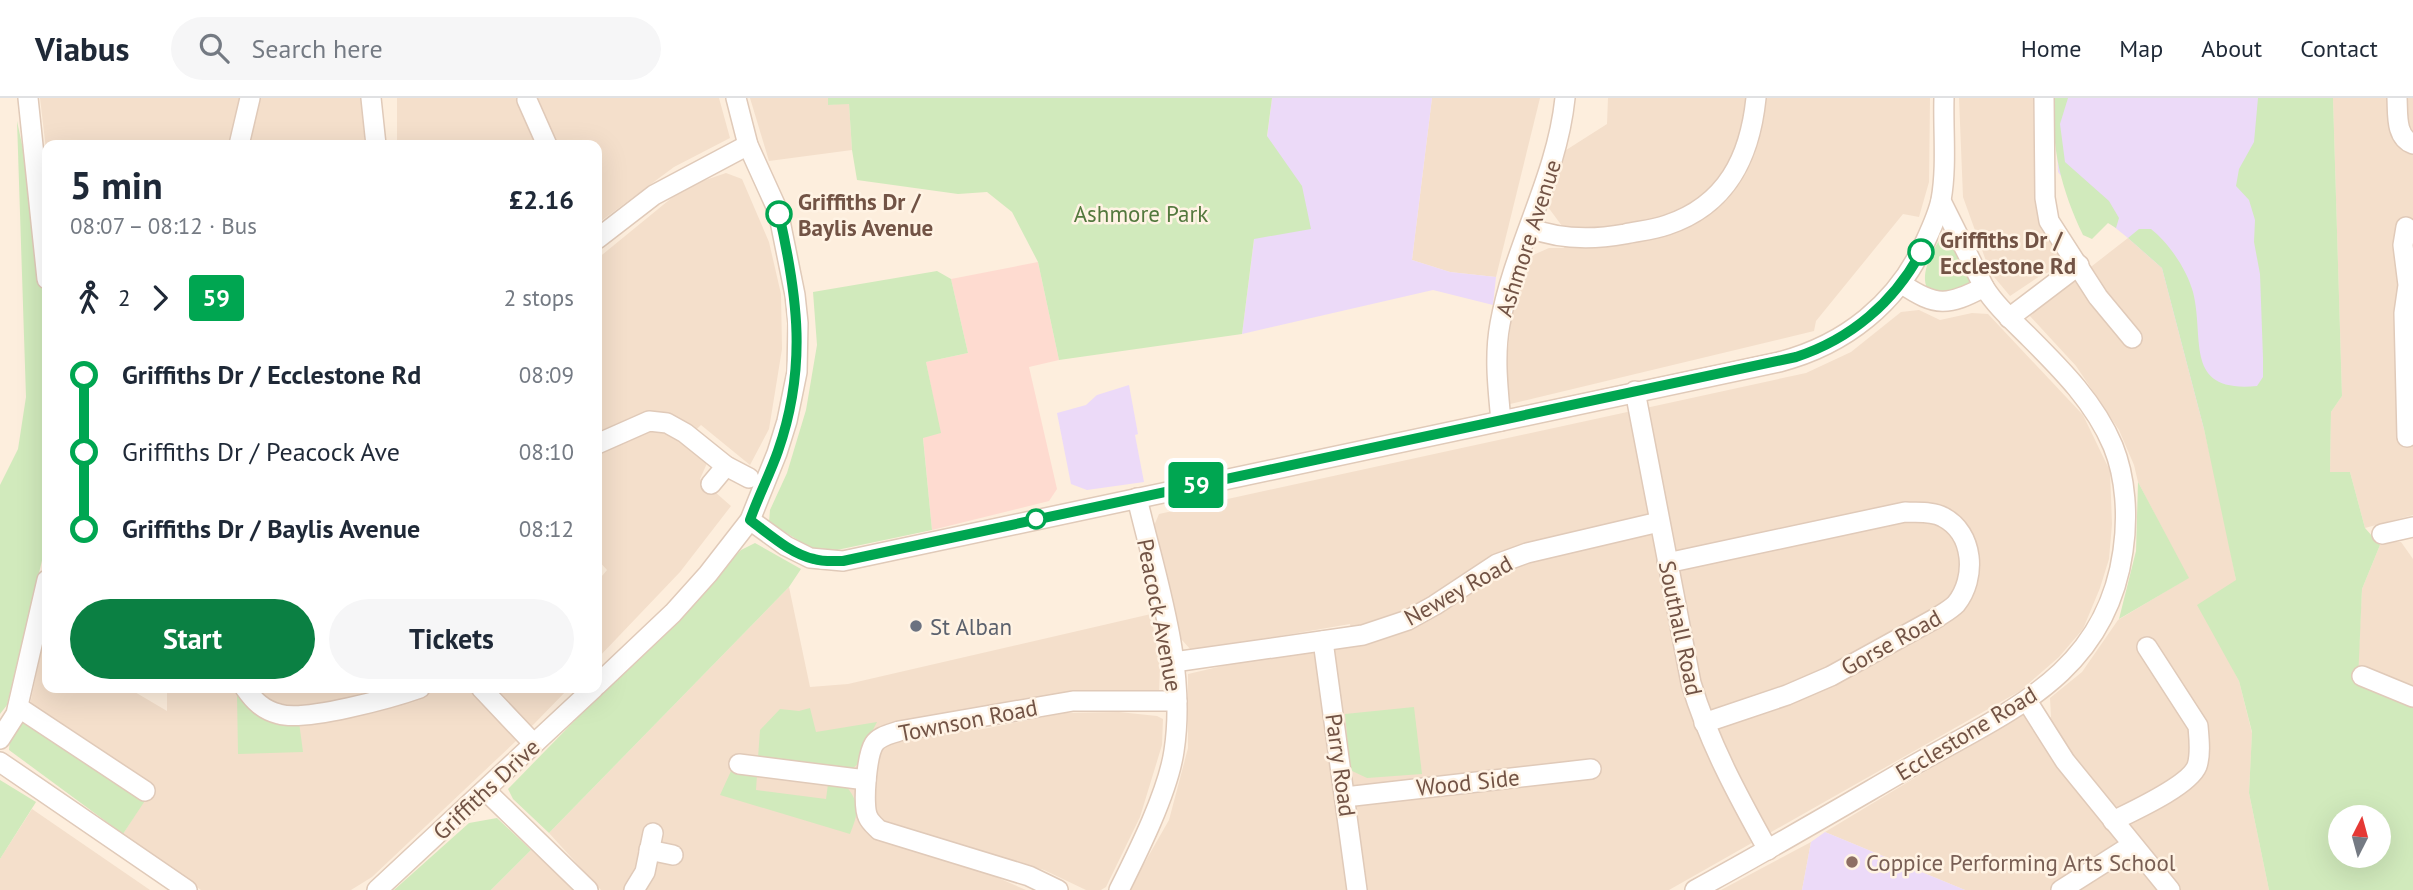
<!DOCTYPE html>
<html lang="en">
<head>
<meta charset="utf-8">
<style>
	body { margin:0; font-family:"PT Sans",sans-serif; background:#f6f6f7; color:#1f2937; height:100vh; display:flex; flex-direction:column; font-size:26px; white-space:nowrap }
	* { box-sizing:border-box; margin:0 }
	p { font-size:23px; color:#747a83 }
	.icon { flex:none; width:38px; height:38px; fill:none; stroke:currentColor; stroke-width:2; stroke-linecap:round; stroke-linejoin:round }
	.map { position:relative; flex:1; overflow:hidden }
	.details { position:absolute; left:42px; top:42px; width:560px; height:553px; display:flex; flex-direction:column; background:#fff; border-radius:14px; box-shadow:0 7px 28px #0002 }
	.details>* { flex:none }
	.badge { padding:0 14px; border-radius:5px; font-size:24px; line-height:46px }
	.needle { width:46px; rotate:6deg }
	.fabs { position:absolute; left:2328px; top:707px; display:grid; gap:14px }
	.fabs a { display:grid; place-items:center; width:63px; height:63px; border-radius:50%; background:#fff; box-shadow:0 7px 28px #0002; font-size:35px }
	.map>.badge { position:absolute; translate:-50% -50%; box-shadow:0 0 0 4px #fff }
	.legs { display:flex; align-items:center; gap:10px; height:77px; padding:0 28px; font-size:23px }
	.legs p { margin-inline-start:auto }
	.overview { display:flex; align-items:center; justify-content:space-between; height:119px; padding:0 28px }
	h1 { font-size:38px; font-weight:700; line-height:52px }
	.cta { display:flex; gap:14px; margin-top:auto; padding:14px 28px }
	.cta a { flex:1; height:80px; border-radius:42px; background:#0b8043; color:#fff; font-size:28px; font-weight:700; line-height:80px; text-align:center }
	.cta a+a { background:#f6f6f7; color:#1f2937 }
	ul { padding:0 28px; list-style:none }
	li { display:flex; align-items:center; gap:24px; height:77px; font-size:26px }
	li i { display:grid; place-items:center; width:10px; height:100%; margin:0 9px; background:currentColor }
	li i::after { content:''; width:18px; height:18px; margin:-9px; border:5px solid; border-radius:50%; background:#fff }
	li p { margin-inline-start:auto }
	li:first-child i { background:linear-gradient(#0000 50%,currentColor 0) }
	li:last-child i { background:linear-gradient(currentColor 50%,#0000 0) }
	header { display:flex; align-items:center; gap:42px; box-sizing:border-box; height:98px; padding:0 35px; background:#fff; border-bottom:2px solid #e0e1e3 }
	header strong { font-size:33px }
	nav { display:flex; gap:38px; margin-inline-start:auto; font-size:24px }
	.search { width:490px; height:63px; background:#f6f6f7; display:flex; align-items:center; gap:18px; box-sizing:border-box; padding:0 24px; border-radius:38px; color:#747a83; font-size:26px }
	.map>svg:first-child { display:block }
</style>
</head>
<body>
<header>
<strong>Viabus</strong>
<div class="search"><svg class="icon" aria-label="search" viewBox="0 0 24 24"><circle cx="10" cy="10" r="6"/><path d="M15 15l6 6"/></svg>Search here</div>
<nav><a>Home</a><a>Map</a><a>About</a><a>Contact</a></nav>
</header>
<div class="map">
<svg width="2413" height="792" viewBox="0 0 2413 792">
	<rect width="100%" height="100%" fill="#fdeedd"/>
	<g fill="#f4dfcb">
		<path d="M40,0H243L252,25L260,0H361L365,47H47V60Z"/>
		<path d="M397,0H719L730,40L674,69L597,126V47H397Z"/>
		<path d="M750,0H828V7L849,5L852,52L769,63Z"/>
		<path d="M1432,0H1540L1496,179L1450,174L1412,162Z"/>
		<path d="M1608,0H1930L1929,84L1919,119L1903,116L1816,223L1814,233L1510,306L1506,271L1512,214L1531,158L1549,150H1564L1566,129L1562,128L1548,109L1563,54L1607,26Z"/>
		<path d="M1959,0H2033L2036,109L2040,127L2065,167L2040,178L2010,198L1990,174L1963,99Z"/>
		<path d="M2333,0H2413V417L2365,430L2350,374H2330L2331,314L2342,298Z"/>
		<path d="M726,75L742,81L769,144L781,196L782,251L769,331L750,367L701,327L684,343L708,363L700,381L731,408L680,474L597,561V484L607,472L597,461V161L685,89Z"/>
		<path d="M2128,140L2162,170L2204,331L2222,409L2236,482L2231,567L2239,583L2252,635L2249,695L2269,792H1965L1825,734L2029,611L2039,629L2051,619L2050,600L2082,574L2118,522L2188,480L2138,384L2134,367L2119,332L2076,268L2029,217Z"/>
		<path d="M1919,212L1940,222L1972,215L1988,216L2083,317L2110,373L2112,426L2109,461L2100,490L2083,531L2059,559L2020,593L1669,792H1129L1169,722L1188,650V576L1231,566L1355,548L1350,526L1192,553L1181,541L1153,430L1159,416L1806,275L1851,254L1901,214Z"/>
		<path d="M2393,444H2401L2413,461V590L2358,568L2362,491L2380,447Z"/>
		<path d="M789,489L810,589L848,586L1151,516L1160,570L1159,596L975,613L978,632L1064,615L1119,614L1157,618L1163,621L1162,647L1140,719L1106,789L1101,792H1086L1044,772L984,755L980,772L1026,792H601L549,735Z"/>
		<path d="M47,526V590H128L167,613V590H569L534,626L372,779L351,792H201L123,736L151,692L29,611Z"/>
		<path d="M32,711L150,792H0V761Z"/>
		<path d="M1811,744L1802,792H1721Z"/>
		<path d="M531,752L574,792H491Z"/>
	</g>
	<path fill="#fedbd0" d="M1038,164L1059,262L1029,269L1057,391L1049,403L932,432L923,339L940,335L926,264L968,255L951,181Z"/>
	<g fill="#ecdaf8">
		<path d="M1272,0H1432L1412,162L1450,174L1496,179L1493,207L1433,192L1242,236Z"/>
		<path d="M2055,0H2272L2282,314L2204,331L2162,170L2128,140L2082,103L2058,74Z"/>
		<path d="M1129,287L1138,336L1135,337L1144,384L1087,392L1071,386L1057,315L1086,307L1097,297Z"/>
		<path d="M1825,734L1965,792H1802L1811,744Z"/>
	</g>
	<g fill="#d1eabc" fill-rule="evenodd">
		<path d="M828,0H1272L1267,38L1302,88L1311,131L1254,141L1242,236L1059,262L1038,164L1012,114L987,94L958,96L857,82L852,52L849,6L828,7Z"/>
		<path d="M2055,0H2068L2060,26L2065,64L2109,103L2119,120L2116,130L2108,125L2092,141L2083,137C2062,93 2050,49 2055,0Z"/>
		<path d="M2258,0H2333L2342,298L2331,314L2330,374H2350L2365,430L2380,447L2362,491L2358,583L2413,607V792H2269L2249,695L2252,634L2239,583L2197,507L2236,482L2204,331L2162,170L2128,140L2139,131H2151C2169,145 2187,172 2193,194C2205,242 2183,295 2257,288L2263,279V260L2260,176L2254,144L2255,122L2249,102L2236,88L2239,71L2254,44ZM2340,719H2378V758H2340Z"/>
		<path d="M17,23L32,93L47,222V442L7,607L0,616V387L18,351L26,299Z"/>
		<path d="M1945,132H1947L1972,180C1962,198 1945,196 1927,190C1919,173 1936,148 1945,132Z"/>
		<path d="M937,173L951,181L968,255L926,264L941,335L923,340L932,432L837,452L812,451L769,424L770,412L787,375L806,312L817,247L813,194Z"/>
		<path d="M2138,384L2189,480L2119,521L2136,453Z"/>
		<path d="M755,445L801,471L789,489L549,735L513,701L508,691L741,452Z"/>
		<path d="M237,597L258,615L299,624L303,654L238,656Z"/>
		<path d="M1414,609L1422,676L1367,680L1350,672L1345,616Z"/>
		<path d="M810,610L816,634L877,624L866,645L860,664L852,671L758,660L760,632L780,611L799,613Z"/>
		<path d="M29,611L152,692L123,736L9,652L10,641Z"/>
		<path d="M731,673L757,677L756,692L826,701L828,686L847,689C861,708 858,715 850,736L720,697Z"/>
		<path d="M0,682L36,704L0,761Z"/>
		<path d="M497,720L531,752L491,792H394L469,725Z"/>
	</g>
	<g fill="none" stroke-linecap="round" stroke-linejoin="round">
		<g stroke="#e0cab9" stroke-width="22">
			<g id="minor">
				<path d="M28,0L47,181"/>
				<path d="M371,0L376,47"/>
				<path d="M2044,0L2045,100L2049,123L2098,199L2132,240"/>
				<path d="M2397,0C2398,16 2395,39 2413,46"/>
				<path d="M527,2L547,47"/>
				<path d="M239,47L250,0"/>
				<path d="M1941,103L1984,189"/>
				<path d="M2406,129L2403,147L2408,187L2404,215L2407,339"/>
				<path d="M1530,130C1561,142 1592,142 1625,136C1639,133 1653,132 1667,127C1727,107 1750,59 1756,0"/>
				<path d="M597,141L654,97L748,47"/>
				<path d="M2009,220L2079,167"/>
				<path d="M1635,293L1691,585C1709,645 1738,698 1768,752"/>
				<path d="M1501,323C1498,291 1494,258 1500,226C1514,148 1557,79 1565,0"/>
				<path d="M597,346L649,323L667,325L685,335L726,368L749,380"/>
				<path d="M711,386L726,368"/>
				<path d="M750,422L786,448L810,460L843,463L1779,264C1845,247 1898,205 1926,142C1932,129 1938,116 1941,102C1947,69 1943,33 1944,0"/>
				<path d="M2382,436L2413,429"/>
				<path d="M1667,465L1905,414C1917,415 1932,413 1943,419C1974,435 1977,480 1956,506C1951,511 1944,515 1938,519L1831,578L1787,597L1704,625"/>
				<path d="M1323,543L1357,792"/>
				<path d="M1174,564L1363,537L1408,522L1435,507L1497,466L1527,455L1659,424"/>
				<path d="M2362,578L2413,599"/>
				<path d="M597,587L673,515L708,476L750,422L777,355L787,323L797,274L798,225L795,197L778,113L748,47L736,0"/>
				<path d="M245,590C254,603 263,612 279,616C305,624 392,600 420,590"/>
				<path d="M481,590L534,646"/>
				<path d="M2027,603L2065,663L2170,792"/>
				<path d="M18,609L145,693"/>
				<path d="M0,641L16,616L47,482"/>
				<path d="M0,664L187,792"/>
				<path d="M739,666L866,682"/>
				<path d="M485,692L588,792"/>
				<path d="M1345,699L1591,671"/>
				<path d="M2113,723C2133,713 2189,688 2197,668C2201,656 2199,640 2198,628L2147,549"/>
				<path d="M649,752L673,757"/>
				<path d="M377,792L594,590"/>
				<path d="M634,792L645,774L653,735"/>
				<path d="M1058,792L1029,778L879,732C875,728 870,724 868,719C862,708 867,657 874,646C879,638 891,636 899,633L1073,603H1177"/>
				<path d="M1119,792C1138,754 1168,694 1174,653C1187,568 1156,481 1137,400"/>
				<path d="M1695,792C1765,754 1833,714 1902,674C2001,616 2105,581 2123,453C2128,419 2126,380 2113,348C2095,305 2062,272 2030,240C2013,223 1996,208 1984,189C1948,208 1936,209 1902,186"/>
				<path d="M2061,792L2132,747"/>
			</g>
		</g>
		<use href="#minor" stroke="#fff" stroke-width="19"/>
	</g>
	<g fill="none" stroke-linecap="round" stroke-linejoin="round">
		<g stroke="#fff" stroke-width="16">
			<path id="line-1" d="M779,116C798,200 807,270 778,353C770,376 758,399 750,422C769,436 791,456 814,461C823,464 834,463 843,463L1796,259C1851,241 1894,204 1921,154"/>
		</g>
		<use href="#line-1" stroke="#00a651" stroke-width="10"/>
	</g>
	<g fill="#fff" stroke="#00a651" stroke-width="3.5">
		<circle cx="779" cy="116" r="12"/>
		<circle cx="1921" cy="154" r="12"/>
		<circle cx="1036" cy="421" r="9"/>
	</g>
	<circle fill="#6b7280" stroke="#fff3e4" stroke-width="2.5" cx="916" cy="528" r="7"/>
	<circle fill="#8d6e63" stroke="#fff3e4" stroke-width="2.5" cx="1852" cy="764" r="7"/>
	<g text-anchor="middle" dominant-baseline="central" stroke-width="5" stroke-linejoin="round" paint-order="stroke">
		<g font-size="23" font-weight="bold" fill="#725345" stroke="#fff3e4" text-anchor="start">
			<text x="798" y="103">Griffiths Dr /<tspan x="798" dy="26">Baylis Avenue</tspan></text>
			<text x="1940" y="141">Griffiths Dr /<tspan x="1940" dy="26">Ecclestone Rd</tspan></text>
		</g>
		<g font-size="23" fill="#53783d" stroke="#fff3e4">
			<text x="1141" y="115">Ashmore Park</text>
		</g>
		<g font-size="23" fill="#725345" stroke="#fff3e4">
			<text transform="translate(1528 140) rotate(-72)">Ashmore Avenue</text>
			<text transform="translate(1458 492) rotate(-29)">Newey Road</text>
			<text transform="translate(1160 517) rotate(79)">Peacock Avenue</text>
			<text transform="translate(1681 530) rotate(78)">Southall Road</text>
			<text transform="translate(1891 544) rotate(-29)">Gorse Road</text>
			<text transform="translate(968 622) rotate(-11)">Townson Road</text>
			<text transform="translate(1966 635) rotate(-31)">Ecclestone Road</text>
			<text transform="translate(1341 667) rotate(82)">Parry Road</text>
			<text transform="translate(1468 684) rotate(-6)">Wood Side</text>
			<text transform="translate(486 691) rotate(-43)">Griffiths Drive</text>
		</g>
		<g font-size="23" fill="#5b616d" stroke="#fff3e4" text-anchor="start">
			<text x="930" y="528">St Alban</text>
		</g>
		<g font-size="23" fill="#785e54" stroke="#fff3e4" text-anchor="start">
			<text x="1866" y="764">Coppice Performing Arts School</text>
		</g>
	</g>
</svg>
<div class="fabs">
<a><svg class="needle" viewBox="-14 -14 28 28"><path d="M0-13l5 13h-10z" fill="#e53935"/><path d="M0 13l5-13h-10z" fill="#747a83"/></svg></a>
</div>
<b class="badge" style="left:1196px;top:387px;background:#00a651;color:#fff">59</b>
<section class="details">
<div class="overview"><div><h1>5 min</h1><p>08:07 – 08:12 · Bus</p></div><b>£2.16</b></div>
<div class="legs"><svg class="icon" aria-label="walk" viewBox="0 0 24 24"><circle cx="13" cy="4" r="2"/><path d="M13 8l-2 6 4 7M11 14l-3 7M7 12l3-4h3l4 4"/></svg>2<svg class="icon" aria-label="forward" viewBox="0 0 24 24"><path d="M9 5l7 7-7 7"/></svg><b class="badge" style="background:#00a651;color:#fff">59</b><p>2 stops</p></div>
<ul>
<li><i style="color:#00a651"></i><b>Griffiths Dr / Ecclestone Rd</b><p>08:09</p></li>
<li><i style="color:#00a651"></i><span>Griffiths Dr / Peacock Ave</span><p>08:10</p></li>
<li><i style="color:#00a651"></i><b>Griffiths Dr / Baylis Avenue</b><p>08:12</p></li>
</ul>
<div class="cta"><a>Start</a><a>Tickets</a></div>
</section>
</div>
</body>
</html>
